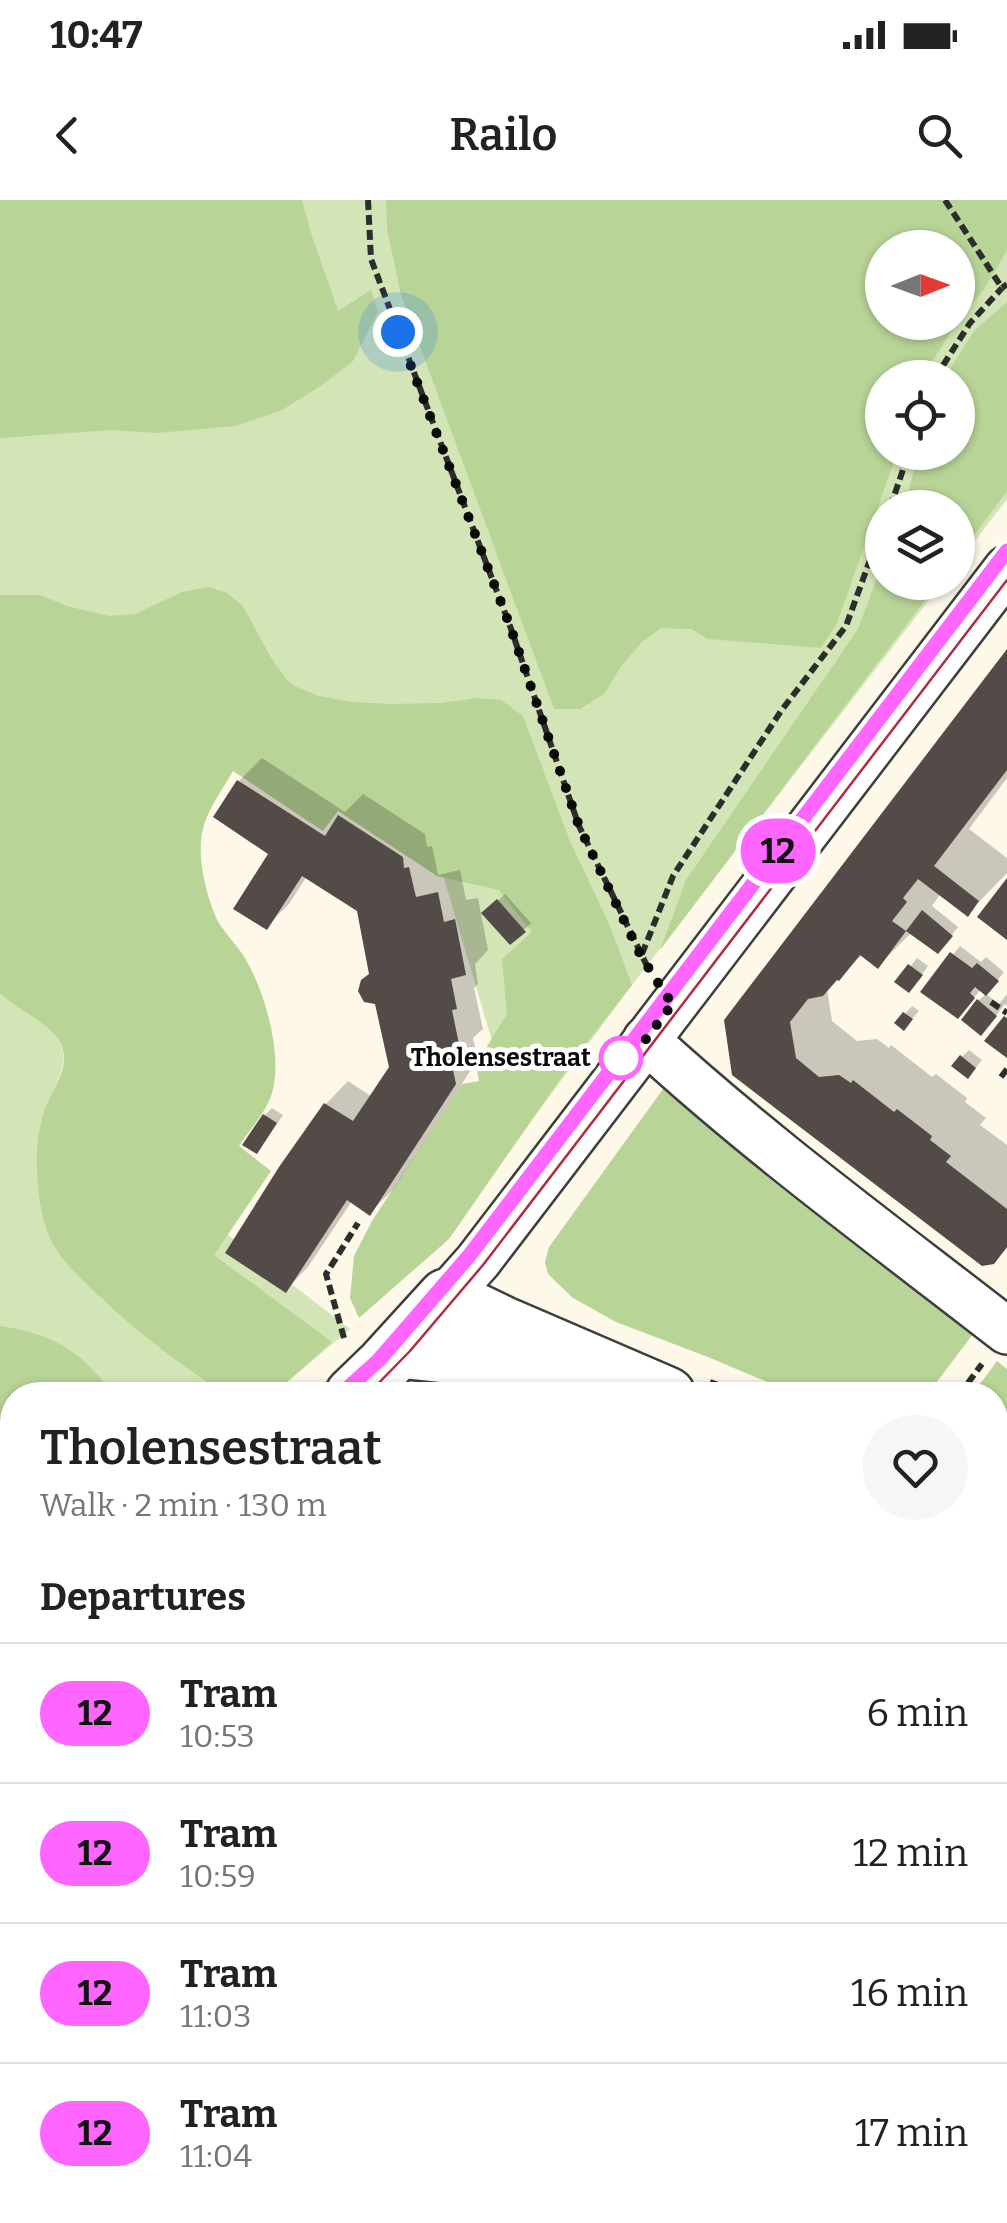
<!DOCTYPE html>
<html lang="en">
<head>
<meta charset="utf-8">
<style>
	body { margin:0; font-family:Bitter,serif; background:#f6f6f6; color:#222; height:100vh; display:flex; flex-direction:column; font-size:38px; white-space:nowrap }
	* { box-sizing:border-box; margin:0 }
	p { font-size:32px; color:#767676 }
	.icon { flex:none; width:55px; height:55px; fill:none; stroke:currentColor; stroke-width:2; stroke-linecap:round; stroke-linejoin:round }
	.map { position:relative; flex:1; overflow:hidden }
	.details { position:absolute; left:0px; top:1182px; width:1008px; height:842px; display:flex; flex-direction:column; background:#fff; border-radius:40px 40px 0 0; box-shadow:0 2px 8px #0004 }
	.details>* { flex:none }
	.badge { padding:0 20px; border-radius:32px; font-size:35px; line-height:65px }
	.needle { width:65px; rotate:89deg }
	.tools { position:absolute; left:865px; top:30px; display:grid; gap:20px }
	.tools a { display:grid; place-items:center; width:110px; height:110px; border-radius:50%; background:#fff; box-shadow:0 2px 8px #0004; font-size:50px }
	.you { position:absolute; width:50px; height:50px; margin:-25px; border:8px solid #fff; border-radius:50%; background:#1a73e8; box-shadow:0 0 0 15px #1a73e833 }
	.map>.badge { position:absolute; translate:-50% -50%; box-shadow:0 0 0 5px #fff }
	h2 { padding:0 40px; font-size:38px; line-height:90px }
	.round { display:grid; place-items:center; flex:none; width:105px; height:105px; border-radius:52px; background:#f6f6f6 }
	.overview { display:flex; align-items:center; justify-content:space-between; height:170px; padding:0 40px }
	h1 { font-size:48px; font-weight:600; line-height:75px }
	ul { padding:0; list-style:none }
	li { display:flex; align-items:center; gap:30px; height:140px; padding:0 40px; border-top:2px solid #e0e0e0 }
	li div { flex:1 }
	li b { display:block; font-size:38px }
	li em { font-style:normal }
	li .badge { min-width:110px; font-weight:700; text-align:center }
	.status { display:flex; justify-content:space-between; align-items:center; height:70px; padding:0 50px; background:#fff; direction:ltr }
	.status svg { height:28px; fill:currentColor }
	header { display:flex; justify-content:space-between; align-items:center; height:130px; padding:0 40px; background:#fff; font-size:45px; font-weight:600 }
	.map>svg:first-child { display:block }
</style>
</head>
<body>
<div class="status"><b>10:47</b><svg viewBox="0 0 49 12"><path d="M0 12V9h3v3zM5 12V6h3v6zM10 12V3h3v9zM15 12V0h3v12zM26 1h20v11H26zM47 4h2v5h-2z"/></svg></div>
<header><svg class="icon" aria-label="back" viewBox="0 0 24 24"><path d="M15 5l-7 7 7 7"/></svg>Railo<svg class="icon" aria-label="search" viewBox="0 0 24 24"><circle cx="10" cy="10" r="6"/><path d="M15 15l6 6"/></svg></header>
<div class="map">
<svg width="1007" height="2023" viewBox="0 0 1007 2023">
	<rect width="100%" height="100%" fill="#fef8e9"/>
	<g fill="#d3e5b6" fill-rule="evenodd">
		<path d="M0,0H1007V299L958,363V308H882V382L942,383L632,785L520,936L443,675L141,480L48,828C73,851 63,871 50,898L350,1129L272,1195H12V1411L0,1422ZM882,48H958V122H882ZM882,178H958V252H882Z"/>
		<path d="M995,1490L1007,1502V2023H0V1581L12,2012H995Z"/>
	</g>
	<g fill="#b8d497">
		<path d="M0,0H302L310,30L338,111L371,90L378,112L353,161L322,185L282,210L236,226L157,233L112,230L0,238Z"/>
		<path d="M386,0H1007V50L985,88L958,121V48H882V122L957,123L931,163L925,177L882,178V252L897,253L837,423L821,448L708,439L691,429L661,428L643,441L622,465L604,494L580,509H554L401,95L387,29Z"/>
		<path d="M1007,102V291L958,357V308L905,307L918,253L958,252V178L945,177L974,131Z"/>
		<path d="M882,365V382L938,383L660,750L686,680L858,429Z"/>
		<path d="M209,387L227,393L243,406L270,456L286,479L295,486L319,496L352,502L389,504L441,503L477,498L501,500L523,516L569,639L610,726L632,785L575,858L449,1039L359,1118L350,1098L354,1056L372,1021L462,884L479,881L476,864L507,814L502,759L532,732L499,690L437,676L338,611L323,631L233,571C222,591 206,611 202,633C197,659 207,700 219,723C227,736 239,747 246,760C266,794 286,864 269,901C262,917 248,932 239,946L271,971L214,1055L332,1142L272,1195C261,1195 237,1198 227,1195C218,1192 209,1183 201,1178C163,1151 128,1124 95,1092C80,1078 64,1063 54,1046C39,1019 36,979 37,949C38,935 41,918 47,904C55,885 69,869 62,847C55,825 17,810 0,793V395H40L67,406L109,416L135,414L182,392Z"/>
		<path d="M671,878L982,1122L927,1195H798L708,1157L616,1122L573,1098L548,1074L545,1062L549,1047Z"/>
		<path d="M0,1126C51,1133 84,1152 113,1195H12V1402L0,1412Z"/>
		<path d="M997,1161L1007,1169V1343L995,1332V1195H972Z"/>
		<path d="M12,1537V2012H890L907,2023H0V1548Z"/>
	</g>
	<g fill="#0003">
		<path d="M1007,454V578L969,629L1007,658V673L968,713L941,693L932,706L958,727L945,744L912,732L878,766L863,754L827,789L832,821L857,841L877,839L889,848L891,845L932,877L936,874L967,898L965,902L986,918L980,925L1007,945V1048L993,1062L735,874Z"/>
		<path d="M262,558L345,612L363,594L425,634L427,647L432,646L438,675L460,670L466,700L478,698L488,750L475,764L478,784L474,788L483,829L473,838L478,859L393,990L370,1012L352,1001L308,1067L286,1090L326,904L348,881L372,897L391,867L359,710L307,676L289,704L266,727L271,653L216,617L239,581Z"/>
		<path d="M505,694L531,723L511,742L485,713Z"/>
		<path d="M960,746L981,762L986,757L1004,772L993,786L981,789L966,808L923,791Z"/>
		<path d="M917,758L928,766L916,783L898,782Z"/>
		<path d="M986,794L999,804L1007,794V806L1005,804L988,826L978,801Z"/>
		<path d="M912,806L919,811L911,820L898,822Z"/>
		<path d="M969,850L982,860L975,869L962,857Z"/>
		<path d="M272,908L283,915L264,943L265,915Z"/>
	</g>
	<g fill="#524b48">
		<path d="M1007,449V570L934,666L979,701L968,717L918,679L903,698L907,702L892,721L906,731L922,710L953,736L938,754L906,731L878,769L860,755L839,781L837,780L823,796L808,799L790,822L796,858L819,877L839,875L851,883L853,880L894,912L897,909L932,936L930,940L951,956L946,962L1007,1009V1047L994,1064L982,1066L732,875L724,820Z"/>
		<path d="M237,580L325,636L338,615L403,657L404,668L409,667L416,697L438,692L444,722L455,719L466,775L451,779L457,809L452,810L461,854L450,856L456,884L370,1016L347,1000L286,1093L225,1053L279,967L324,903L353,921L389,867L375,804L364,802L358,791L361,780L369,774L357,711L302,676L267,730L233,709L268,654L213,617Z"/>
		<path d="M1007,678V740L977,717Z"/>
		<path d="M497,699L526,732L510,745L481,713Z"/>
		<path d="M950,752L972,768L977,763L999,781L986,796L975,787L970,793L975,798L958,819L920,792Z"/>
		<path d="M908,764L923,775L909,793L894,782Z"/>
		<path d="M977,799L997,816L981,836L961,820Z"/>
		<path d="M903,812L913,819L904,831L894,823Z"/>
		<path d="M1004,816L1007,818V858L984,841Z"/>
		<path d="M960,855L976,868L968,879L951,866Z"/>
		<path d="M263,914L277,923L257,954L242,945Z"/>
	</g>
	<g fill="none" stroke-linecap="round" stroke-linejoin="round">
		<g stroke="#3e3e3e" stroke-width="50">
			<g id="minor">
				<path d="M646,840C759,944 885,1036 1007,1131"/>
				<path d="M446,1097L478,1061L1007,369"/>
			</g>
		</g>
		<g stroke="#3e3e3e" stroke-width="60">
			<g id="tertiary">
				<path d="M398,1150L474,1158L567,1182"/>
				<path d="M353,1195L384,1165L446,1097L502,1124L667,1195"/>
				<path d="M995,1415L1007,1427"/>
				<path d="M0,1491L12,1480"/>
			</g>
		</g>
		<g stroke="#2d2d2d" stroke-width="6" stroke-dasharray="10 5" stroke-linecap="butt">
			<path d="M368,0L371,59L510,426L579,626L649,770"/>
			<path d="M945,0L1002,88L1007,84"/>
			<path d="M935,178L970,123L1002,88"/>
			<path d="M890,308L909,252"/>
			<path d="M642,754L673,676L781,511L846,426L882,327"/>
			<path d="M991,802L1007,813"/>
			<path d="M1001,877L1007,869"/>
			<path d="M344,1138L326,1074L358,1023"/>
			<path d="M710,1182L747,1195"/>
			<path d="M959,1195L982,1164"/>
			<path d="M995,1977L1007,1990"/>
			<path d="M502,2012L517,2023"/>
			<path d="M653,2012L665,2023"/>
			<path d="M405,2023L409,2012"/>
		</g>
		<use href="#minor" stroke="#fff" stroke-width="45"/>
		<use href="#tertiary" stroke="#fff" stroke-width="55"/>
		<g stroke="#b02d40" stroke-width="2.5">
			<path d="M340,1195L379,1160L469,1056L1007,351"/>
			<path d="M367,1195L410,1151L483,1065L1007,380"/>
			<path d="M0,1478L12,1468"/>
			<path d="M0,1503L12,1492"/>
		</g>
	</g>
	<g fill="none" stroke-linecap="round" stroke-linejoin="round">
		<g stroke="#fff" stroke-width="22">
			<path id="line" d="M340,1195L379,1160L469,1056L1007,351"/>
		</g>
		<use href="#line" stroke="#f6f" stroke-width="15"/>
		<path stroke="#0b0b0b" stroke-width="10" stroke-dasharray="0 18" d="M398,132L510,426L579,626L641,756L667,797L674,802L622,871L621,858"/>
	</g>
	<circle fill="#fff" stroke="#f6f" stroke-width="5" cx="621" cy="858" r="20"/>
	<g text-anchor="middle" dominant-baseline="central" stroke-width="10" stroke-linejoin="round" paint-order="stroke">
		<g font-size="25" font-weight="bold" fill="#0b0b0b" stroke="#fff" text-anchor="end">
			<text x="591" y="858">Tholensestraat</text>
		</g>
	</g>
</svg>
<div class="tools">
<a><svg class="needle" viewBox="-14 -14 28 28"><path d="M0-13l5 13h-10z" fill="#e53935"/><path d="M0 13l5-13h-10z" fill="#767676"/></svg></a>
<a><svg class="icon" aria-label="locate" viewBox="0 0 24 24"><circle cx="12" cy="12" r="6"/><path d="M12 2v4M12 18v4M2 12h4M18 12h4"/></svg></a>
<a><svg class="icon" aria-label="layers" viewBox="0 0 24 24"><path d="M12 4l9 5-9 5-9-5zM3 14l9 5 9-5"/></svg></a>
</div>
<div class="you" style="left:398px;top:132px"></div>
<b class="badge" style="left:778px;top:651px;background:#f6f;color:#111">12</b>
<section class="details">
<div class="overview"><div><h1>Tholensestraat</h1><p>Walk · 2 min · 130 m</p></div><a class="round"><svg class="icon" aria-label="heart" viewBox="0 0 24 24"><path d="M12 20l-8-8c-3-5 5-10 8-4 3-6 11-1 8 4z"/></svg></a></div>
<h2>Departures</h2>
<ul>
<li><span class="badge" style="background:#f6f;color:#111">12</span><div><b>Tram</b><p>10:53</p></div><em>6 min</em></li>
<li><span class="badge" style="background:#f6f;color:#111">12</span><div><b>Tram</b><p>10:59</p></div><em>12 min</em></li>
<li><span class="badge" style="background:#f6f;color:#111">12</span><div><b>Tram</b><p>11:03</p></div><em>16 min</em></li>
<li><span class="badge" style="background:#f6f;color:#111">12</span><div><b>Tram</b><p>11:04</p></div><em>17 min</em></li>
</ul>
</section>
</div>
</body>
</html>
